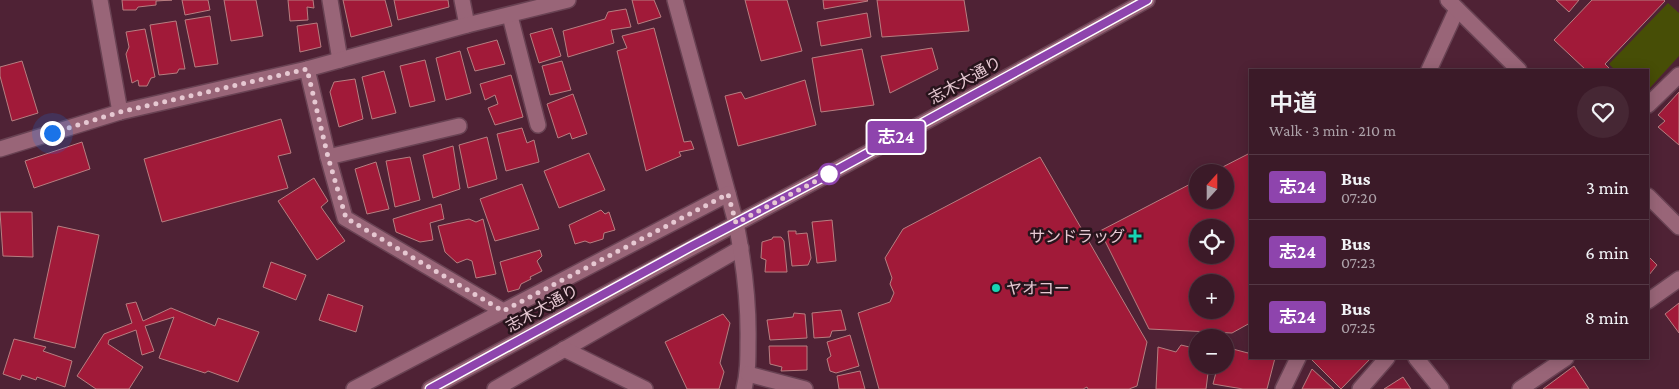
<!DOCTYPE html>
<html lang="en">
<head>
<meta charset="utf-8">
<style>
	body { margin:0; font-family:"Crimson Pro","Noto Sans JP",serif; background:#462734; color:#f1f3f6; height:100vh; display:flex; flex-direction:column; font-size:19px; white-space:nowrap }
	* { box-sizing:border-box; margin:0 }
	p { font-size:16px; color:#aca1a8 }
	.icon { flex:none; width:28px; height:28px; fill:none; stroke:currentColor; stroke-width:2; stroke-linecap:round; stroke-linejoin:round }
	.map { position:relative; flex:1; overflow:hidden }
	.panel { position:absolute; left:1249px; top:69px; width:400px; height:290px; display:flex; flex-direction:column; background:#3b1a28; border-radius:0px; box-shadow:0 2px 12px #0003,0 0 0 1px #543845 }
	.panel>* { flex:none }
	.badge { padding:0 10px; border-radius:4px; font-size:18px; line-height:32px }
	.needle { width:32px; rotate:21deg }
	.buttons { position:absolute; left:1189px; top:164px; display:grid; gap:10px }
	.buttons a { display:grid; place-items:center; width:45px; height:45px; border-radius:50%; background:#3b1a28; box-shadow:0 2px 12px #0003,0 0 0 1px #543845; font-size:25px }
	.you { position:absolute; width:25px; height:25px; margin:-12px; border:4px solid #fff; border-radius:50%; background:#1a73e8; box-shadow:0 0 0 8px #1a73e833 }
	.map>.badge { position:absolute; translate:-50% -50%; box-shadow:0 0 0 2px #fff }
	.round { display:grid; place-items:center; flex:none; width:52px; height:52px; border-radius:26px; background:#462734 }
	.summary { display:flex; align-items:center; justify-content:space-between; height:85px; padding:0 20px }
	h1 { font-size:24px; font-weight:600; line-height:38px }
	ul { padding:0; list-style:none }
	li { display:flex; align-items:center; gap:15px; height:65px; padding:0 20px; border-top:1px solid #543845 }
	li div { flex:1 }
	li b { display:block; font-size:19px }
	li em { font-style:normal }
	li .badge { min-width:55px; font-weight:700; text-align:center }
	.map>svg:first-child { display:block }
</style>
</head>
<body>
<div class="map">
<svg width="1679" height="389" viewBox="0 0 1679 389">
	<rect width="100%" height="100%" fill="#4f2235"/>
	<path fill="#474e06" d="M1668,3L1679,13V56L1648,90V70H1615L1609,64Z"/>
	<g fill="#a11a39" stroke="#b77e81" fill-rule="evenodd">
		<path d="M122,0H172L156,1V5L138,7L136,10H123Z"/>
		<path d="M182,0H208L210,10L185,15Z"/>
		<path d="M224,0H256L263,36L231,41Z"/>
		<path d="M288,0H313L314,8L307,7L308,20L290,21Z"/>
		<path d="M343,0H385L392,26L351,37Z"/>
		<path d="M394,0H448L449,7L398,20Z"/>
		<path d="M632,0H654L661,17L638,24Z"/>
		<path d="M745,0H787L802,51L761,61Z"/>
		<path d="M823,0H867L868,1L824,9Z"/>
		<path d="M877,0H964L969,31L882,37Z"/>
		<path d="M1556,0H1579L1569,12Z"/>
		<path d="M1592,0H1664L1665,1L1605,64L1611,70H1586L1554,40Z"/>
		<path d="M626,9L631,27L611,30L614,43L568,57L563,31L605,19L608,12Z"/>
		<path d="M867,13L871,37L821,46L817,22Z"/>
		<path d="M210,16L218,64L195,67L185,20Z"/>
		<path d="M176,21L185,69H179L177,73L159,75L150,25Z"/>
		<path d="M317,23L321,47L300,52L297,26Z"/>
		<path d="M552,28L561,56L539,63L530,34Z"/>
		<path d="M654,28L684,142L691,141L694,149L679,152L681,156L646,171L617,51L627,48L622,36Z"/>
		<path d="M145,29L155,77L151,78L147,86H139L138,80L132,83L126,54L129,47L126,32Z"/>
		<path d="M497,40L505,64L475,71L467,48Z"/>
		<path d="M932,48L938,69L890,93L881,56Z"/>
		<path d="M862,49L874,105L821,112L812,58Z"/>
		<path d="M460,51L471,93L446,100L436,58Z"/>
		<path d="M425,60L435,101L410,107L400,66Z"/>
		<path d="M22,61L38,113L12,121L0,76V67Z"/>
		<path d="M562,61L571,90L550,95L542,66Z"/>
		<path d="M384,71L396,113L372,119L362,77Z"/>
		<path d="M511,75L523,117L495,125L488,108L498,104L495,95L485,100L480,84Z"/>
		<path d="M355,79L363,119L339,127L330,92L334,82Z"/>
		<path d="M805,80L816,125L738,146L725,96L741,92L745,99Z"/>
		<path d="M1679,92V145L1658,127L1665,121L1658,115Z"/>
		<path d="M573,94L587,134L572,139L570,133L558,138L547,104Z"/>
		<path d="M281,119L291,153L278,156L288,188L162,222L144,159Z"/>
		<path d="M522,128L527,143L534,140L539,162L506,171L497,134Z"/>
		<path d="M487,137L497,179L468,188L459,145Z"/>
		<path d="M82,142L90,169L34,188L25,161Z"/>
		<path d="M453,146L460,189L433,198L423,155Z"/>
		<path d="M589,153L605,190L559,208L544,171Z"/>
		<path d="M1250,153V323L1232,333L1149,329L1100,231L1198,180V200H1225V172H1213ZM1198,228H1225V255H1198ZM1198,282H1225V310H1198Z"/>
		<path d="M410,157L420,200L395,207L386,161Z"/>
		<path d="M1040,157L1147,342L1137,386L1129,389H1088L1087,387L1083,389H879L858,313L890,302L894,293L890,284L892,278L885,258L903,229Z"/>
		<path d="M376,162L389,209L367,214L355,169Z"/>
		<path d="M314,178L328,201L321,207L345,241L317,260L278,201Z"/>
		<path d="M522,184L539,229L495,241L480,199Z"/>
		<path d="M441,204L444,219L430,223L433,240L420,242L396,232L393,219Z"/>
		<path d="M601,210L605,214L609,212L615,230L604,233L603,239L590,243L585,241L575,244L569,225Z"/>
		<path d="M0,212H32L33,257L3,256Z"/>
		<path d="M469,219L476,222L483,219L496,274L476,278L472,261L467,259L457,263L445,252L438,226Z"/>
		<path d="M832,220L836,261L817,263L812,222Z"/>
		<path d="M58,226L99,235L75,348L34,338Z"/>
		<path d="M788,231H796V234L807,233L811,258L808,265L792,266Z"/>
		<path d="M773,237H781L784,241L787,272H765L766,260L761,258L762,242L772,239Z"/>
		<path d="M540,250L542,256L537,261L542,271L530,277L531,279L521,284L519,289L508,292L500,262Z"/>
		<path d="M1648,256L1657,265L1649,275L1648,274Z"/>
		<path d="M271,262L306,275L296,300L263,287Z"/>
		<path d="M328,294L363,306L356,332L319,320Z"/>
		<path d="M136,302L143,321L171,308L215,326L218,318L259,332L238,382L208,371L205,373L159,358L174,317L145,326L154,351L142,355L136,330L109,340L108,344L143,367L129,389H96L77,376L104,334L132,323L126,304Z"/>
		<path d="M1679,303V333L1665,314Z"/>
		<path d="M841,310L846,330L832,331L830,337L814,338L812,313Z"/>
		<path d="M794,313L805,314L807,338L770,340L767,320L793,317Z"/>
		<path d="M723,314L730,323L720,363L724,372L719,389H687L665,342Z"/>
		<path d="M850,335L859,366L836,373L830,371L827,359L831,356L827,342Z"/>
		<path d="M14,339L46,347L43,351L72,361L65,387L37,377L36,380L22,375L20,380L3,374Z"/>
		<path d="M1181,345L1198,349V365H1209L1206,389H1156L1158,347L1176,352Z"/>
		<path d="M769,346H807V370L781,371L782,367L770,364Z"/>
		<path d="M1225,347L1248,353L1250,347V358H1275L1267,389H1243L1213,384L1218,365H1225Z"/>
		<path d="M1312,358H1371L1341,389L1311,359Z"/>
		<path d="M1574,366L1589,389H1543Z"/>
		<path d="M1312,369L1334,389H1302Z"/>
		<path d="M860,371L865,389H839L837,376Z"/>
		<path d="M1403,377L1411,389H1384Z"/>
	</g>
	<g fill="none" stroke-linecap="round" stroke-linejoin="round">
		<g stroke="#694253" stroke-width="18">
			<g id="service">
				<path d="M330,0L340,60"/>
				<path d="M462,0L467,25"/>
				<path d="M510,16L538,125"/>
				<path d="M307,69L328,157L345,218L503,311"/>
				<path d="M328,157L459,126"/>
				<path d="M495,389L741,248"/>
			</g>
		</g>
		<g stroke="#694253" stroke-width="18">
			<g id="minor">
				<path d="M100,0L120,112"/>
				<path d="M675,0L736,223C744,263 749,301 748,343C748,359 748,373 744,389"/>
				<path d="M1429,70L1457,9"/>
				<path d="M1648,105L1679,75"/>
				<path d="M0,149L120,112L307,69L467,25L568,0"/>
				<path d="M1648,301L1679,279"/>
				<path d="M564,349L645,389"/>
				<path d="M1416,358L1441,389"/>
				<path d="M748,374L805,389"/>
				<path d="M354,389L728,194"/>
				<path d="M1283,389L1298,358"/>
				<path d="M1360,389L1387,358"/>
				<path d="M1520,389L1566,358"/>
			</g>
		</g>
		<g stroke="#694253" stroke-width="18">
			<g id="tertiary">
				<path d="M1448,0L1519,70"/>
				<path d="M1648,196L1679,227"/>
			</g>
		</g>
		<g stroke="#694253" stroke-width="18">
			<path id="secondary" d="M430,389C668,259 909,133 1147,0"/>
		</g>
		<use href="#service" stroke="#996578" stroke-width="15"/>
		<use href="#minor" stroke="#996578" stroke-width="15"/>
		<use href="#tertiary" stroke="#996578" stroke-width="15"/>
		<use href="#secondary" stroke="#996578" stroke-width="15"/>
	</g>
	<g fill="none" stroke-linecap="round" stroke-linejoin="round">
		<g stroke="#fff" stroke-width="11">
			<path id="line" d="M430,389L690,247L833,172L1147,0"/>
		</g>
		<use href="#line" stroke="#8e44ad" stroke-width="8"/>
		<path stroke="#e6c8d2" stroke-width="5" stroke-dasharray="0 9" d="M52,133L120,112L307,69L328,157L346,218L503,311L728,194L736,223L833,172L829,174"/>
	</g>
	<circle fill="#fff" stroke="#8e44ad" stroke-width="2.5" cx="829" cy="174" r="10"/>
	<g fill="#17d5b3" stroke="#28141c" stroke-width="2">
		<path d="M1132.5 228.5h5v5h5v5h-5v5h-5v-5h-5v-5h5z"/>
		<circle cx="996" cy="288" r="5"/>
	</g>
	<g text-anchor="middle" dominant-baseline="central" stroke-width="5" stroke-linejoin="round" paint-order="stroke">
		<g font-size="16" fill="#e6c8d2" stroke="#28141c">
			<text transform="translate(965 80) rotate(-29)">志木大通り</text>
			<text transform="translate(542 308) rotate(-29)">志木大通り</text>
		</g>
		<g font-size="16" fill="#e6c8d2" stroke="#28141c" text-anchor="end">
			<text x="1125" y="236">サンドラッグ</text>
			<text x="1006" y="288" text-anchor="start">ヤオコー</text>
		</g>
	</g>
</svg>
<div class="buttons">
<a><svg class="needle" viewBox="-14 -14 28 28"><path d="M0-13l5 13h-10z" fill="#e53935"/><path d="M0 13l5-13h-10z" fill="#aca1a8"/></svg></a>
<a><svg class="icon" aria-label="locate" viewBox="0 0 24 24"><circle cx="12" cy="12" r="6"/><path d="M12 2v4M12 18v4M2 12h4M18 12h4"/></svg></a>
<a>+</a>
<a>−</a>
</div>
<div class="you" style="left:52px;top:133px"></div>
<b class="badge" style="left:896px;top:137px;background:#8e44ad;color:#fff">志24</b>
<section class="panel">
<div class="summary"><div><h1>中道</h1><p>Walk · 3 min · 210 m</p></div><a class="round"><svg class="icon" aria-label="heart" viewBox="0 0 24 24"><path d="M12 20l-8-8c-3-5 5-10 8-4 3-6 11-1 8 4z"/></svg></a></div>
<ul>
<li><span class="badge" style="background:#8e44ad;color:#fff">志24</span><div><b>Bus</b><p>07:20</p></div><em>3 min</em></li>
<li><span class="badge" style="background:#8e44ad;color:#fff">志24</span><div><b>Bus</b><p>07:23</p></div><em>6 min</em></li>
<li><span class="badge" style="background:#8e44ad;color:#fff">志24</span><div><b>Bus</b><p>07:25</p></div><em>8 min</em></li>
</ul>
</section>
</div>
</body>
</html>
